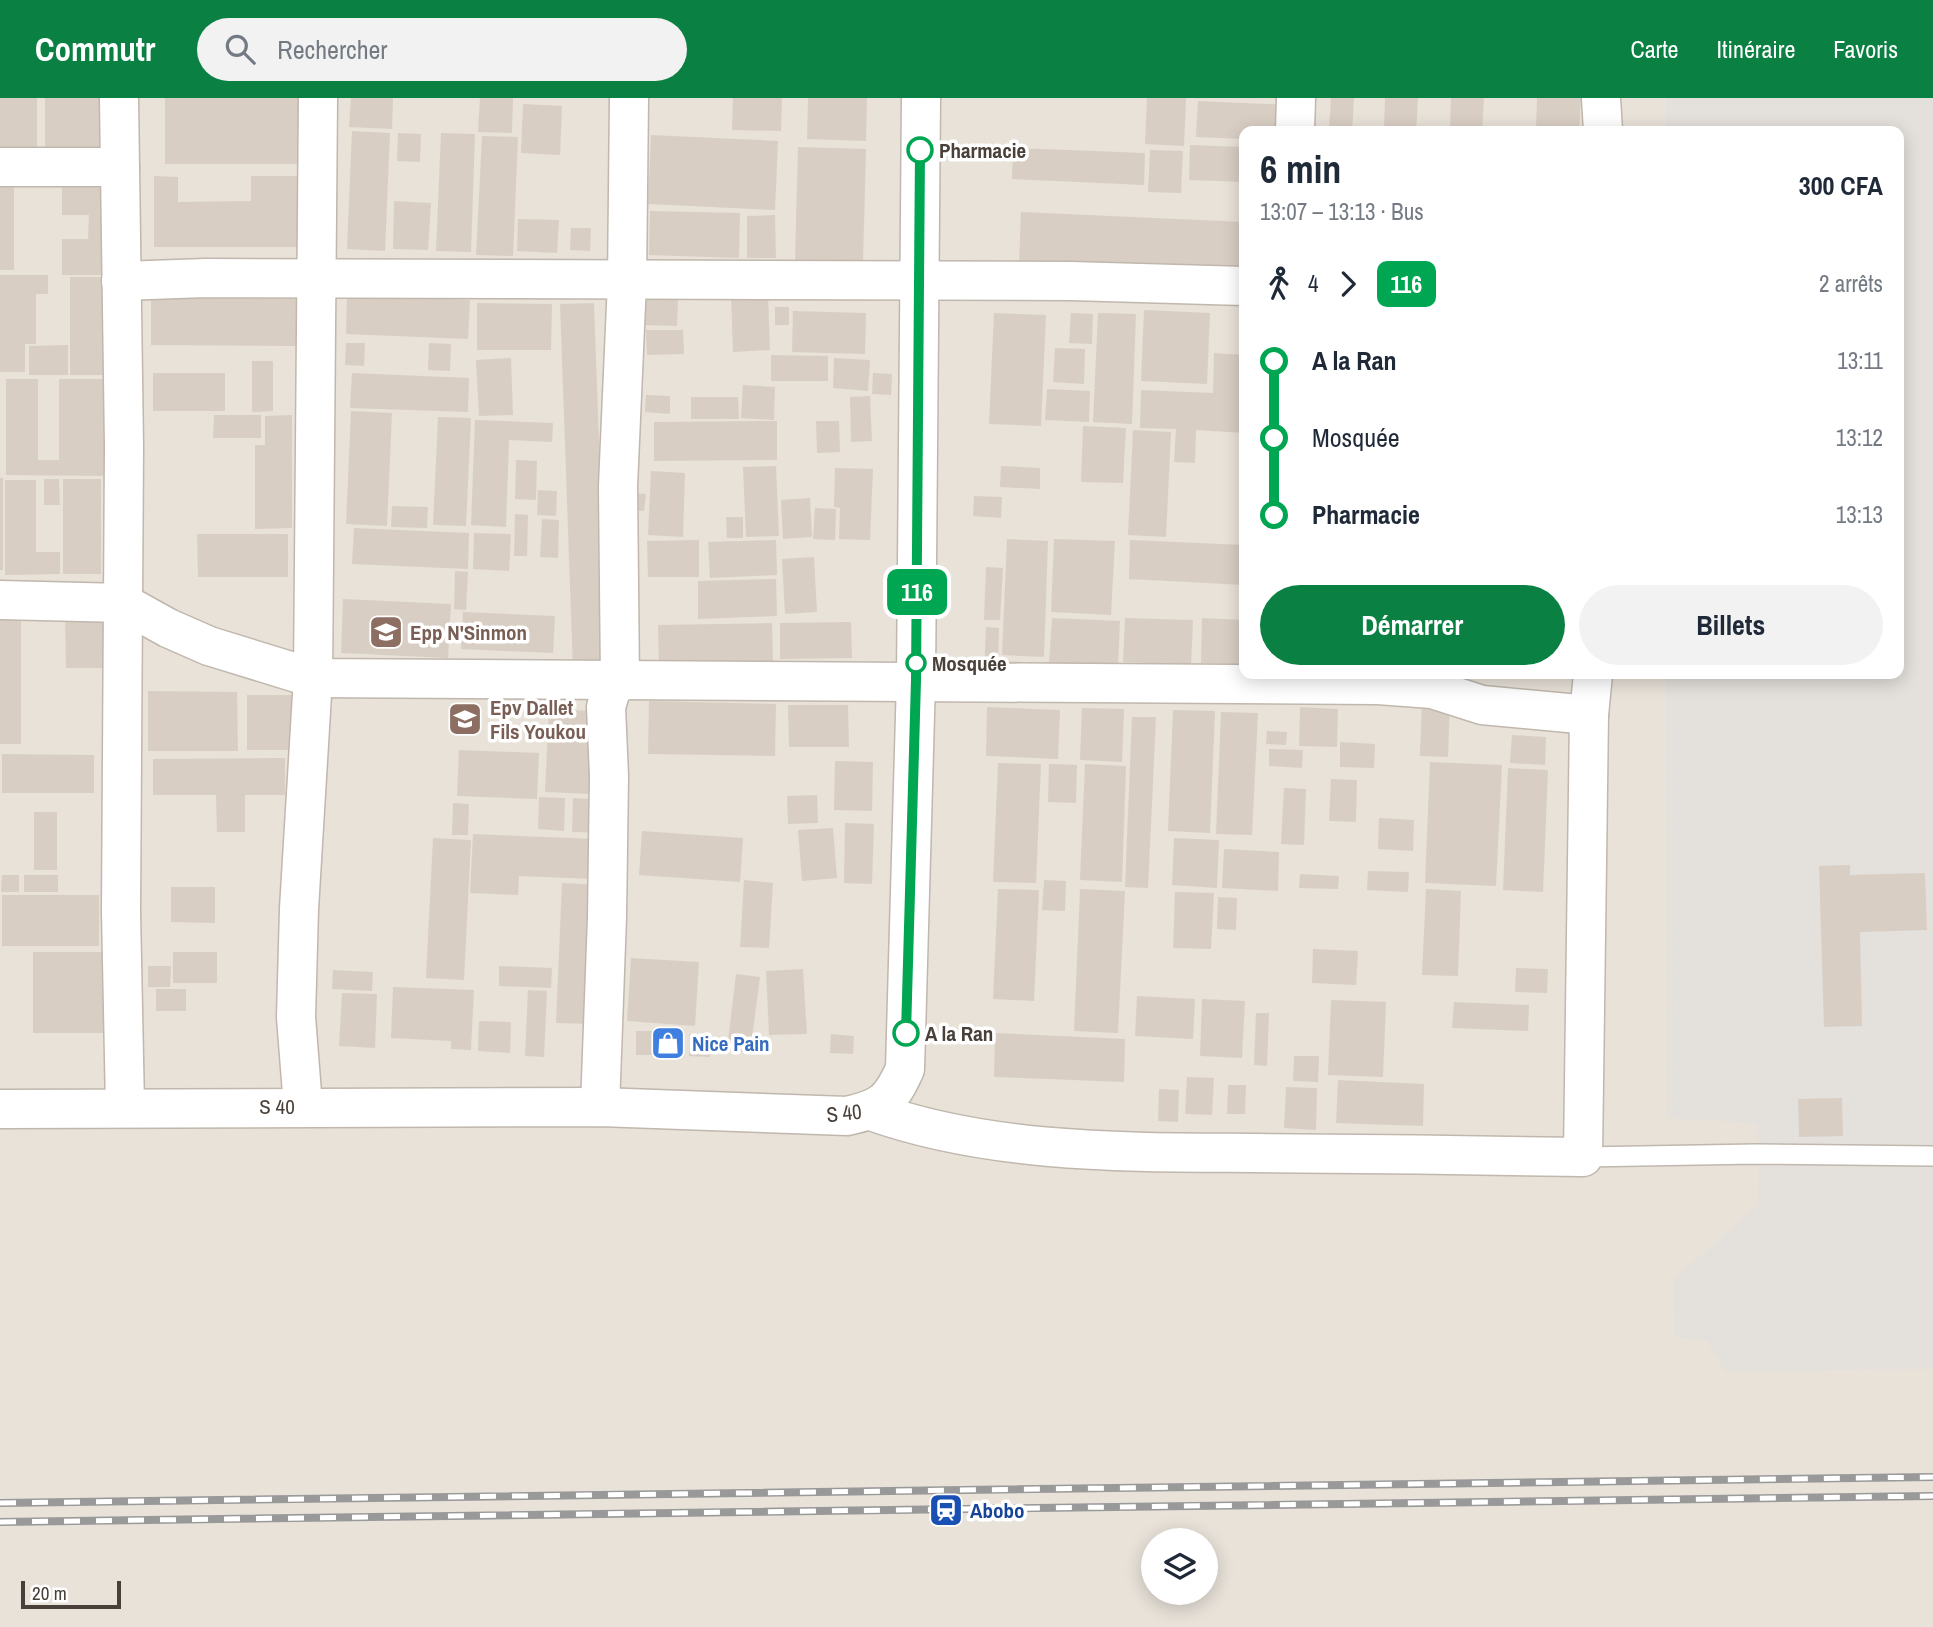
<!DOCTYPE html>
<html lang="fr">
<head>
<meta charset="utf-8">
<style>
	body { margin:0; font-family:"Archivo Narrow",sans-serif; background:#f2f2f3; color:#1f2937; height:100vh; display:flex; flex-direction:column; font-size:26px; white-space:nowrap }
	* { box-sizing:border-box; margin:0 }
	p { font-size:23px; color:#747a83 }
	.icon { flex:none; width:38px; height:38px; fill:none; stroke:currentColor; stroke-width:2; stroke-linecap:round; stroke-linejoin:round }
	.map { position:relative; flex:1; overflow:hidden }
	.drawer { position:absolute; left:1239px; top:28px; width:665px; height:553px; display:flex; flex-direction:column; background:#fff; border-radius:14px; box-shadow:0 4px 18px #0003 }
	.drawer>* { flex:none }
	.badge { padding:0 14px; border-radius:10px; font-size:24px; line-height:46px }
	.tools { position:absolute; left:1141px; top:1430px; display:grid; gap:14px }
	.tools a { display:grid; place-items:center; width:77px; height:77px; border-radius:50%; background:#fff; box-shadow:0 4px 18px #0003; font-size:35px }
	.scale { position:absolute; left:21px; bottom:18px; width:100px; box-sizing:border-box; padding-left:7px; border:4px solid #494139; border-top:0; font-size:19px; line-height:24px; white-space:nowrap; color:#494139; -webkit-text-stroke:5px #fff; paint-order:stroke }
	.map>.badge { position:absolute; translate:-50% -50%; box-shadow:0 0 0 4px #fff }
	.legs { display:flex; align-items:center; gap:10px; height:77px; padding:0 21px; font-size:23px }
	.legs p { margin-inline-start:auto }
	.head { display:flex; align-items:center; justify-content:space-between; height:119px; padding:0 21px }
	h1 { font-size:38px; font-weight:700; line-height:52px }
	.action { display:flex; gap:14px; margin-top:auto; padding:14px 21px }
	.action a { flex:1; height:80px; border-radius:42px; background:#0b8043; color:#fff; font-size:28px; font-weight:700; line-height:80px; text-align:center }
	.action a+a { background:#f2f2f3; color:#1f2937 }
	ul { padding:0 21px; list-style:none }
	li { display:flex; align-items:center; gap:24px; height:77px; font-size:26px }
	li i { display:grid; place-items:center; width:10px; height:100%; margin:0 9px; background:currentColor }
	li i::after { content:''; width:18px; height:18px; margin:-9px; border:5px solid; border-radius:50%; background:#fff }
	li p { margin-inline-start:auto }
	li:first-child i { background:linear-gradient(#0000 50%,currentColor 0) }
	li:last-child i { background:linear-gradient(currentColor 50%,#0000 0) }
	header { display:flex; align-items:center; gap:42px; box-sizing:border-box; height:98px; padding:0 35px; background:#0b8043; color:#fff }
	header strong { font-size:33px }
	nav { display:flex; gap:38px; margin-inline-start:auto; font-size:24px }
	.search { width:490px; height:63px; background:#f2f2f3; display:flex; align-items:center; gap:18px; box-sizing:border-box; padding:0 24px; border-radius:38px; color:#747a83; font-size:26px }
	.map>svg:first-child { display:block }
</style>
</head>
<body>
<header>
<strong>Commutr</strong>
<div class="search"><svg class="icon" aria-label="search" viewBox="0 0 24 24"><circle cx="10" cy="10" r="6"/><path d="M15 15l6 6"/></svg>Rechercher</div>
<nav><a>Carte</a><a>Itinéraire</a><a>Favoris</a></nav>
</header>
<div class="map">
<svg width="1933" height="1529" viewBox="0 0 1933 1529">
	<rect width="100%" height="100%" fill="#f5f1eb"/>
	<path fill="#e8e2d9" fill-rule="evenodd" d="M0,0H1933V1529H0ZM1244,33H1899V576H1244ZM1153,1442H1206V1494H1153Z"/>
	<path fill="#e4e0dc" d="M1666,0H1933V1271L1724,1273L1706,1242L1675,1239L1673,1182L1757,1108L1759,1075L1756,1025L1667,1020L1666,576H1899V33H1666Z"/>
	<g fill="#d9cec4">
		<rect x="0" y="0" width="37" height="60"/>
		<path d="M45,0H99V62L45,63Z"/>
		<rect x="165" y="0" width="140" height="66"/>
		<path d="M351,0H393L392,31L349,29Z"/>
		<path d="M480,0H513L512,35L478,34Z"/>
		<path d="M733,0H782L781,33L732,32Z"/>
		<path d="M808,0H867L866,43L807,41Z"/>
		<path d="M1147,0H1186L1184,48L1145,46Z"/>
		<path d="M1331,0H1354L1352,33H1329Z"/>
		<path d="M1385,0H1418L1416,33H1384Z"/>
		<path d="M1451,0H1484L1482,33H1450Z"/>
		<path d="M1537,0H1581L1579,33H1536Z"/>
		<path d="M1198,3L1291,7L1290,33H1244V41L1196,39Z"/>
		<path d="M523,6L562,8L560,57L521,55Z"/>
		<path d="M352,33L390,35L385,153L347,151Z"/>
		<path d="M398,35L421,36L420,64L397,63Z"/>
		<path d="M441,35L475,36L471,154L436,153Z"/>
		<path d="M651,37L778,43L775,112L648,106Z"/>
		<path d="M482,38L518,39L513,158L476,157Z"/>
		<path d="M1190,47L1244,49V84L1189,82Z"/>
		<path d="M798,49L866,51L863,164L795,162Z"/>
		<path d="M1013,50L1145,55L1144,87L1012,81Z"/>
		<path d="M1150,52L1183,53L1181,95L1148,94Z"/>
		<rect x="0" y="74" width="14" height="98"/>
		<path d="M62,76L112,77V177H62V141H88L89,117H62Z"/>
		<path d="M154,78L178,79V104L251,103V78H299L300,149H154Z"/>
		<path d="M394,103L431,105L428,152L393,151Z"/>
		<path d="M650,113L740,115L739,160L649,157Z"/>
		<path d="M1021,114L1244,124V174L1019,165Z"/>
		<path d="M775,117L776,160H747V118Z"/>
		<path d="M518,121L559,122L557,155L517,153Z"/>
		<path d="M571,130H591L590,153L570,152Z"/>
		<path d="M0,177H48V196H36V246H25V274H0Z"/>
		<rect x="70" y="179" width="38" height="98"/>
		<path d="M768,196L770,252L733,254L731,197Z"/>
		<path d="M347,197L470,202L468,241L346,236Z"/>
		<path d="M151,200L301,201V248L151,247Z"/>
		<path d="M644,201L678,202L677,228L643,227Z"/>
		<path d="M477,205L552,206L551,252H477Z"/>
		<path d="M594,205L607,572L573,573L560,206Z"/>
		<rect x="775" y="209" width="14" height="18"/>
		<path d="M1144,212L1210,215L1207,286L1141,283Z"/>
		<path d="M793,213L866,215L865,256L792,254Z"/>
		<path d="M994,215L1046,217L1041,328L989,326Z"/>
		<path d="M1071,215L1093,216L1092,246L1069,245Z"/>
		<path d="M1098,215L1136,216L1132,326L1093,324Z"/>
		<path d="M646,232H683L684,256L647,257Z"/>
		<path d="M346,245H365L364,268L345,267Z"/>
		<path d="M429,245L451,246L450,273L428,272Z"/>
		<path d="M68,247V277H29V248Z"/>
		<path d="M1055,250L1085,251L1084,286L1053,284Z"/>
		<path d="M1214,255L1244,257V335L1196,332L1195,365L1174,364L1176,331L1140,330L1141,292L1213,295Z"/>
		<path d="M771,257L828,258V283H771Z"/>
		<path d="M511,260L513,317L479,318L476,262Z"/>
		<path d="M834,260L870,262L868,293L833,290Z"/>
		<path d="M252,263H273V313L252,314Z"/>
		<rect x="153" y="275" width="72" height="38"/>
		<path d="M352,275L469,280L468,314L350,310Z"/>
		<path d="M873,275L892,276L891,297L872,296Z"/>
		<path d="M6,281H38V362H59V281H110V378L6,377Z"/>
		<path d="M743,287L775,289L774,322L741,320Z"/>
		<path d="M1047,291L1090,293L1089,324L1045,322Z"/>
		<path d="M646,297L670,298V316L645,314Z"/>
		<path d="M870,298L872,343L851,344L850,299Z"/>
		<path d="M691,299H738L739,321H691Z"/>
		<path d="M351,313L392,315L387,428L346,426Z"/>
		<path d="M214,317H261V340H213Z"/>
		<path d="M292,317V430L255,431V347H265V318Z"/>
		<path d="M438,319L471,320L466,428L433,427Z"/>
		<path d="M475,322L553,325L552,344L509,342L506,429L471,427Z"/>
		<path d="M777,323V362L654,363V324Z"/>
		<path d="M816,323H839L840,354L817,355Z"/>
		<path d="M1083,328L1126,330L1123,385L1081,384Z"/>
		<path d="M1133,332L1171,334L1166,439L1128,437Z"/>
		<path d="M516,362L537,363L536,402L515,401Z"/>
		<path d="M776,368L779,438L746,439L743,369Z"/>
		<path d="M1001,368L1040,370V391L1000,389Z"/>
		<path d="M835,370L873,371L870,442L839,441L840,410L834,409Z"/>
		<path d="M651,373L685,375L683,439L648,437Z"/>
		<rect x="0" y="380" width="3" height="92"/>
		<path d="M44,381H59L60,407H44Z"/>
		<rect x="63" y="381" width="38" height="95"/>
		<path d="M5,382H36V454H60V476L5,477Z"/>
		<path d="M538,392L557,393L556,418L537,417Z"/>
		<path d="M628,395L646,396L644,413L627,412Z"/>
		<path d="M974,398L1002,399L1001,420L973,418Z"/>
		<path d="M810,400L812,439L783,441L781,402Z"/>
		<path d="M392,408L428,409L427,430L391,429Z"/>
		<path d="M815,410L836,411L835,442L813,441Z"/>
		<path d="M515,416L528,417L527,458H514Z"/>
		<path d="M726,419H743V440H727Z"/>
		<path d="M542,421L559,422L558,460L540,459Z"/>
		<path d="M354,430L469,435L468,471L352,466Z"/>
		<path d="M474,435L511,436L509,473L473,471Z"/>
		<path d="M197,436H288V479H198Z"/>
		<path d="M1007,441L1048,443L1044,559L1002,557Z"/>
		<path d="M1054,441L1115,443L1111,517L1051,514Z"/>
		<path d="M699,442V479H648L647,443Z"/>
		<path d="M776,442L777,477L710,480L708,444Z"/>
		<path d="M1130,442L1244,447V487L1129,481Z"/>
		<path d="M814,459L817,514L785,516L782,461Z"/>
		<path d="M986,469L1003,470L1000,522H984Z"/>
		<path d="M455,473L468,474L466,512L454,511Z"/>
		<path d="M776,481L777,518L698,521V483Z"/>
		<path d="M343,501L451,506L448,560L341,555Z"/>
		<path d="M463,514L555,518L553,555L461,551Z"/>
		<path d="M65,519H108V570H66Z"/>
		<path d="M1052,520L1120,523L1118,568L1049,565Z"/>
		<path d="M1125,520L1193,522L1191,567L1123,564Z"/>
		<path d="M1202,520L1244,522V567L1201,565Z"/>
		<rect x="0" y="522" width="21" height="124"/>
		<path d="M851,524L852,560L780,561V525Z"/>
		<path d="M772,525L773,564L659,566L658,527Z"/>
		<path d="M986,529L999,530L998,563L1023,564L1022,576L984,575Z"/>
		<path d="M148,593L237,594L238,653H148Z"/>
		<rect x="247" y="597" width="45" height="55"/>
		<path d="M649,603L776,606L775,658L648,656Z"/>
		<path d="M1422,603L1450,604L1448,659L1420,658Z"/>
		<path d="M788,607H848L849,649H789Z"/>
		<path d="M987,609L1060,612L1058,661L986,658Z"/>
		<path d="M1300,609L1338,611L1337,649L1299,648Z"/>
		<path d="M1082,610L1124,611L1122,664L1080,662Z"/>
		<path d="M549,611L594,613L591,696L545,694Z"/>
		<path d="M1173,612L1215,613L1210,735L1168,733Z"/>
		<path d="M1221,614L1258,615L1252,737L1216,736Z"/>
		<path d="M1132,619H1156L1148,790L1125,789Z"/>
		<path d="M1267,633L1287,634L1286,647L1266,646Z"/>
		<path d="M1512,637L1546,639L1545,667L1510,665Z"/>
		<path d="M1340,644L1375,646L1374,670L1340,669Z"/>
		<path d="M1269,651L1303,652L1302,670L1269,668Z"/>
		<path d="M459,652L539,655L537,701L457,698Z"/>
		<path d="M2,656L94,657V695H2Z"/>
		<path d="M285,660V697H245V734H217L216,697H153V661Z"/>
		<path d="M835,663L873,664L872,713L834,712Z"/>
		<path d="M1430,664L1502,667L1496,788L1425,785Z"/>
		<path d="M998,665L1041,666L1036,785L993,784Z"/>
		<path d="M1049,666L1077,667L1076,705L1048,704Z"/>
		<path d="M1085,666L1126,668L1122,784L1080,782Z"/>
		<path d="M1508,670L1548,672L1543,794L1503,792Z"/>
		<path d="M1331,681L1357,682L1356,724L1329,723Z"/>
		<path d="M1284,690L1306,691L1304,747L1281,746Z"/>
		<path d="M817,697L818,725L788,726L787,698Z"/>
		<path d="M539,699L565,700L564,733L538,731Z"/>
		<path d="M573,700L605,702L603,735L572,734Z"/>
		<path d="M453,705L469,706L468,737H452Z"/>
		<rect x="34" y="714" width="23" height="58"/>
		<path d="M1379,720L1414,722L1413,753L1378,751Z"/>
		<path d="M845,725L874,726L872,786L844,785Z"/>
		<path d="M833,730L837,780L802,783L798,732Z"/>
		<path d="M642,733L743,740L740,784L639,777Z"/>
		<path d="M473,736L595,741L594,781L519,778L518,797L470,795Z"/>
		<path d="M433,740L471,742L464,882L426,880Z"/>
		<path d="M1174,740L1219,742L1217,790L1172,787Z"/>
		<path d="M1224,751L1279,754L1278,793L1222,790Z"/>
		<path d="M1850,767V777L1925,775L1927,832L1860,834L1862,928L1824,929L1819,768Z"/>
		<path d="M1368,773L1409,774L1408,794L1367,792Z"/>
		<path d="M1300,776L1339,778L1338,791L1299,790Z"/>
		<path d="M2,777H19V794H1Z"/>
		<rect x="24" y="777" width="34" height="17"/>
		<path d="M744,782L773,785L769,850L740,849Z"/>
		<path d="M1044,782L1066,783L1065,813L1042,812Z"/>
		<path d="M562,785L600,787L594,926L556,925Z"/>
		<path d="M171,789H215V825L171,824Z"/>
		<path d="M998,791L1039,792L1034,903L993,901Z"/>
		<path d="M1080,791L1125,793L1118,935L1074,933Z"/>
		<path d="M1426,791L1461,793L1458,878L1422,877Z"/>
		<path d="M1175,794L1214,795L1211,851L1173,850Z"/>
		<rect x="2" y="797" width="97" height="51"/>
		<path d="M1218,799L1237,800L1236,832L1217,831Z"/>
		<path d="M1313,851L1358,853L1356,887L1312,885Z"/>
		<rect x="33" y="854" width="70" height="81"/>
		<rect x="173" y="854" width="44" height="31"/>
		<path d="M631,860L699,864L695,928L627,923Z"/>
		<path d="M148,868H171L170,889H148Z"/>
		<path d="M499,868L552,870L551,890L499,888Z"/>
		<path d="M1516,870L1548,871L1547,895L1515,894Z"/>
		<path d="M803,871L807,936L769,937L766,873Z"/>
		<path d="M333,872L373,874L372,893L332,891Z"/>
		<path d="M736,876L760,879L750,955L727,952Z"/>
		<path d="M393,889L474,892L471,952L451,951V943L391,940Z"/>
		<rect x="156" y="891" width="30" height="22"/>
		<path d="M528,892L547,893L544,959L525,958Z"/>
		<path d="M342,895L377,896L375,950L339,948Z"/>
		<path d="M1137,898L1195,901L1193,941L1135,938Z"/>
		<path d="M1202,901L1245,903L1242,960L1200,958Z"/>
		<path d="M1331,902L1386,904L1383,979L1328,977Z"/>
		<path d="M1454,904L1529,907L1528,933L1452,930Z"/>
		<path d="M1256,915H1269L1267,968L1254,967Z"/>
		<path d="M479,923L511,924L510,955L478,953Z"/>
		<rect x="636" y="933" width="18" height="24"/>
		<path d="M995,935L1125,941L1124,984L994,979Z"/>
		<path d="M689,936H711L710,959L689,958Z"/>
		<path d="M831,936L854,938L853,956L830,955Z"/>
		<path d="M1294,958H1319L1318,984L1293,983Z"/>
		<path d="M1187,979L1214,980L1212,1017L1185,1016Z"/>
		<path d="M1338,982L1424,986L1423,1028L1336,1025Z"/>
		<path d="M1228,987H1246L1245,1016H1227Z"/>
		<path d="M1286,989L1317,990L1316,1032L1284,1030Z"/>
		<path d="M1159,991L1179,992L1178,1024L1158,1023Z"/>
		<path d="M1842,1000L1843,1038L1799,1039L1798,1001Z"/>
	</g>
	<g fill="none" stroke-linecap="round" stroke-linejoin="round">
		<g stroke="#c0b7ad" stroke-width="22">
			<path id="service" d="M1583,1059L1756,1056L1933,1058"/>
		</g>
		<g stroke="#c0b7ad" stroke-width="41">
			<g id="minor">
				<path d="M119,0L124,349L121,814L125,1008"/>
				<path d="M1601,0L1603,33"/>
				<path d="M1295,33L1296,0"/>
				<path d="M0,69H120"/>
				<path d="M121,183L206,180L1071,183L1244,188"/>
				<path d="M0,502L123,505L168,530L209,548L313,580L1378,587L1432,591L1482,607L1589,617"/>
				<path d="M303,1008L296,919L299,811L313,580L318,0"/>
				<path d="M600,1009L607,819L609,678L606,609L611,592L620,583L618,388L627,184L629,0"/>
				<path d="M871,1013C992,1056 1126,1054 1254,1055C1364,1056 1473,1057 1583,1059L1589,617L1593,576"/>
			</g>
		</g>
		<g stroke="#c0b7ad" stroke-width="41">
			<path id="tertiary" d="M0,1011L600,1009L847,1018C882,1010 890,1004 905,971L916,582L921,0"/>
		</g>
		<use href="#service" stroke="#fff" stroke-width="19"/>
		<use href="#minor" stroke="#fff" stroke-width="38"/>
		<use href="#tertiary" stroke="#fff" stroke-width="38"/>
		<g stroke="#999" stroke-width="8">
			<g id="rail">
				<path d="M0,1405L1933,1379"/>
				<path d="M0,1424L1933,1398"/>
			</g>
		</g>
		<use href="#rail" stroke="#fff" stroke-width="5" stroke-dasharray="16" stroke-linecap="butt"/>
	</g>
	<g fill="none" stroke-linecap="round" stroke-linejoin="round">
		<g stroke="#fff" stroke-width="16">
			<path id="line-1" d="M906,935L916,582L920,52"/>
		</g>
		<use href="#line-1" stroke="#00a651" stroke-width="10"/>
	</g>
	<defs>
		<g id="school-square" transform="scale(1.75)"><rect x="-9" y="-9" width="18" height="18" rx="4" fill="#8d6e63" stroke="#fff"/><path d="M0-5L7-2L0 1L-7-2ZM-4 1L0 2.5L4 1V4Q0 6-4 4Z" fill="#fff"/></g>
		<g id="shop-square" transform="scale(1.75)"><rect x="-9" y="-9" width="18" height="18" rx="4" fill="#3f7fe0" stroke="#fff"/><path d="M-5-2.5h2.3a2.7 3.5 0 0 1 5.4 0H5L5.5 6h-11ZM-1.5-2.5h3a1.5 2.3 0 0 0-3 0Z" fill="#fff"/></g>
		<g id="station-square" transform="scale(1.75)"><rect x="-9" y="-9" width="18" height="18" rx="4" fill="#1a4fb4" stroke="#fff"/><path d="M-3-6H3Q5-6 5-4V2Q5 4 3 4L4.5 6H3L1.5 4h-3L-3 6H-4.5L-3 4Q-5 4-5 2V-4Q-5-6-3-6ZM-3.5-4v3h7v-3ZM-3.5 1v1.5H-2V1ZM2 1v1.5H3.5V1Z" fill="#fff"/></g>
	</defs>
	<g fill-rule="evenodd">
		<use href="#school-square" x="386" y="534"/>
		<use href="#school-square" x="465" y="621"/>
		<use href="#shop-square" x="668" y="945"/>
		<use href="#station-square" x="946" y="1412"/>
	</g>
	<g fill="#fff" stroke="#00a651" stroke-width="3.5">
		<circle cx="920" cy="52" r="12"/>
		<circle cx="916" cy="565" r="9"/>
		<circle cx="906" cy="935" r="12"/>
	</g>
	<g text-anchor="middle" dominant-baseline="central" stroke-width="7" stroke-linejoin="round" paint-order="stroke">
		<g font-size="21" font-weight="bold" fill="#494139" stroke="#fff" text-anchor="start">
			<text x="939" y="52">Pharmacie</text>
			<text x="932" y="565">Mosquée</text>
			<text x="925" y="935">A la Ran</text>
		</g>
		<g font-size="21" font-weight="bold" fill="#785e54" stroke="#fff" text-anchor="start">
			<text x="410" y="534">Epp N'Sinmon</text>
			<text x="490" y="609">Epv Dallet<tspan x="490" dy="24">Fils Youkou</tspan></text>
		</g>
		<g font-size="21" font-weight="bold" fill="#366cbe" stroke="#fff" text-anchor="start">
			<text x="692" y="945">Nice Pain</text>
		</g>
		<g font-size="21" fill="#494139" stroke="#fff">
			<text x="277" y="1008">S 40</text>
			<text transform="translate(844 1015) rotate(-6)">S 40</text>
		</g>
		<g font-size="21" font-weight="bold" fill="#164399" stroke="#fff" text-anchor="start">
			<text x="970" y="1412">Abobo</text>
		</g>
	</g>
</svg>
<div class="tools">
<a><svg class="icon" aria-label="layers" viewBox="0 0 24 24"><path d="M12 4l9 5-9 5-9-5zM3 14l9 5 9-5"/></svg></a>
</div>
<div class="scale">20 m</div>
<b class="badge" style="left:917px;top:494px;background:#00a651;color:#fff">116</b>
<section class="drawer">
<div class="head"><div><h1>6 min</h1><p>13:07 – 13:13 · Bus</p></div><b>300 CFA</b></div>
<div class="legs"><svg class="icon" aria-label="walk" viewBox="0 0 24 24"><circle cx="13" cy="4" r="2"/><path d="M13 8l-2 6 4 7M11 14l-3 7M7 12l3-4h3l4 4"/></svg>4<svg class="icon" aria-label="forward" viewBox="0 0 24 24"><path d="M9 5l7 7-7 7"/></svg><b class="badge" style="background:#00a651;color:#fff">116</b><p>2 arrêts</p></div>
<ul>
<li><i style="color:#00a651"></i><b>A la Ran</b><p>13:11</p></li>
<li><i style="color:#00a651"></i><span>Mosquée</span><p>13:12</p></li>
<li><i style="color:#00a651"></i><b>Pharmacie</b><p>13:13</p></li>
</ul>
<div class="action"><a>Démarrer</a><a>Billets</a></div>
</section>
</div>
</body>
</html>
